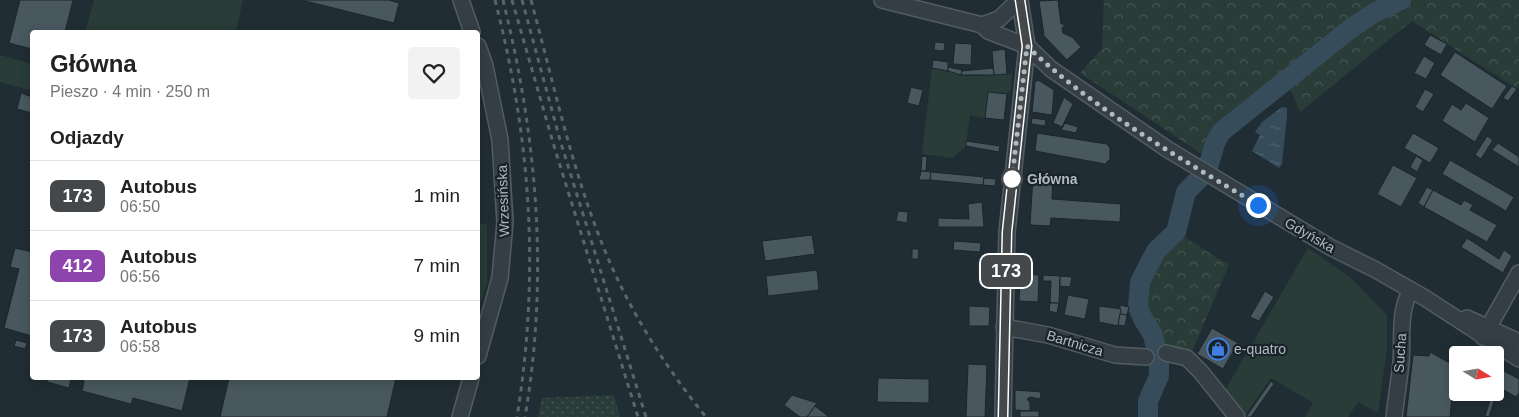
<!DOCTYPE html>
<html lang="pl">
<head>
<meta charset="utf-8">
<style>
	body { margin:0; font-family:Arial,sans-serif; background:#f2f2f2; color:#222; height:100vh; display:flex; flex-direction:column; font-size:19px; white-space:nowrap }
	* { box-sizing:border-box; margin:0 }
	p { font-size:16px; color:#767676 }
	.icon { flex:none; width:28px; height:28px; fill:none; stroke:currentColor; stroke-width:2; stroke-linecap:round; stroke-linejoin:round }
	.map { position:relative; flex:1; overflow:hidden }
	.panel { position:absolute; left:30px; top:30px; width:450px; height:350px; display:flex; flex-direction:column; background:#fff; border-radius:5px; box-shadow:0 2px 12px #0003 }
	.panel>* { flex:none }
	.badge { padding:0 10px; border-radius:8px; font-size:18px; line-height:32px }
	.needle { width:32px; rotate:101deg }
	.tools { position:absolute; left:1449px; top:346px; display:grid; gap:10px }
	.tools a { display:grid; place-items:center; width:55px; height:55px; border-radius:5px; background:#fff; box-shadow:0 2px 12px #0003; font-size:25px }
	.you { position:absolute; width:25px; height:25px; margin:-12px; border:4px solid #fff; border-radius:50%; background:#1a73e8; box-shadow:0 0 0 8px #1a73e833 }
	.map>.badge { position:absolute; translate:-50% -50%; box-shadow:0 0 0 2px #fff }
	h2 { padding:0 20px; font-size:19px; line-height:45px }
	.round { display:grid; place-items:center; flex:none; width:52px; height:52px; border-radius:5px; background:#f2f2f2 }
	.overview { display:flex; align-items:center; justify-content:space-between; height:85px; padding:0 20px }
	h1 { font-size:24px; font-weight:800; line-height:38px }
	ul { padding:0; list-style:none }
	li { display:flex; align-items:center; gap:15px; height:70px; padding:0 20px; border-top:1px solid #e0e0e0 }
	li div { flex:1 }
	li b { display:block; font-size:19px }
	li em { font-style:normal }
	li .badge { min-width:55px; font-weight:700; text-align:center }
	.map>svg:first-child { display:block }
</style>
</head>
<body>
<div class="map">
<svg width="1519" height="417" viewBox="0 0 1519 417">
	<defs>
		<pattern id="forest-crowns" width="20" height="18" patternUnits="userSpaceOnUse" patternTransform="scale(1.25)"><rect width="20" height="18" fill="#293c37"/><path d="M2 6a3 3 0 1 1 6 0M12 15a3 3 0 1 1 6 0" fill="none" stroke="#465652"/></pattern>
		<pattern id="park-dots" width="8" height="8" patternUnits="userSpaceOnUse" patternTransform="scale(1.25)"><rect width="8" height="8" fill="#293c37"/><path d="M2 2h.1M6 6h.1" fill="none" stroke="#465652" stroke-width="1.8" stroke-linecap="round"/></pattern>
		<pattern id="water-ripples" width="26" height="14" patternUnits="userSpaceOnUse" patternTransform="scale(1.25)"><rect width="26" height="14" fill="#364c5a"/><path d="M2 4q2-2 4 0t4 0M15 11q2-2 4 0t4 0" fill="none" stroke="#516470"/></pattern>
	</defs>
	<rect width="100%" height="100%" fill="#212d34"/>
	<g fill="#293c37">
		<path d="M94,0H243L236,32H85Z"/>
		<path d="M0,55L32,64V91L0,82Z"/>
		<path d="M932,68L967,76L1012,74L1011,89L1007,94L988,92L985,118L970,115L966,146L952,158L922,154Z"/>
		<path d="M478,222L487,225V282L478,311Z"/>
		<path d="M1308,248L1350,277L1387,315V349L1378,413L1358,402L1348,417H1305L1313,403L1271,378L1244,417L1221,397Z"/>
	</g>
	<g fill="url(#forest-crowns)">
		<path d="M1104,0H1519V85L1517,89L1412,21L1300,112L1290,89L1202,154L1080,73L1102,49Z"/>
		<path d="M1178,233L1229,265L1191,354L1160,346L1153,329L1146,318L1144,305L1153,266L1161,252Z"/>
	</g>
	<path fill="url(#park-dots)" d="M614,395L620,417H538L542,398Z"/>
	<path fill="url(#water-ripples)" d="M1282,107L1287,108V115L1282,164L1279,168L1252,151L1260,135L1255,132L1262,122Z"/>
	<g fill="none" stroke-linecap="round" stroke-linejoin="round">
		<path stroke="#364c5a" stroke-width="20" d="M1148,417V401L1159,376V361L1153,335L1143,319L1138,307L1140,282L1156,251L1176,232L1186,192L1207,171L1215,143L1221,132L1350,29L1374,13L1401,0"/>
	</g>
	<g fill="#49585f" stroke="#1c252b">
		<path d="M20,0H73L65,32H32V49L9,43Z"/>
		<path d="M301,0H389L399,3L394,23Z"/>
		<path d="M1058,0L1061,24H1064V27L1062,28L1063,33L1072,37L1081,47L1067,60L1044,36L1039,1Z"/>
		<path d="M1430,35L1447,44L1441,55L1424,45Z"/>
		<path d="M935,42L945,43L944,51L934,50Z"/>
		<path d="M955,43L972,44L971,65L953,64Z"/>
		<path d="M1005,49L1007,74L994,75L992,51Z"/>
		<path d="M1455,52L1507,86L1492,109L1440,75Z"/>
		<path d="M1424,56L1435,63L1426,79L1414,73Z"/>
		<path d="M933,60L948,62V71L932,68Z"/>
		<path d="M948,67L962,70L961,75L948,71Z"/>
		<path d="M993,68L994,75H961L962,71Z"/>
		<path d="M1038,80L1054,90L1052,115L1032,112L1035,82Z"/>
		<path d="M1512,86L1517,89L1508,101L1503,98Z"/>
		<path d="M911,87L923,90L919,106L907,103Z"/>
		<path d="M1425,89L1434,94L1423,112L1415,107Z"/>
		<path d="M988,92L1007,94L1004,120L985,118Z"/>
		<path d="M21,93L32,97V113L17,109Z"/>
		<path d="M1064,97L1073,104L1062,127L1053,123Z"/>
		<path d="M1466,103L1489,118L1475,142L1442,121L1452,104L1461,110Z"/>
		<path d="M1032,118L1046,120L1045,126L1031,124Z"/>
		<path d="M1065,123L1078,127L1076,133L1061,130Z"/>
		<path d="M1037,133L1107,144L1110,148V159L1105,164L1035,151Z"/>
		<path d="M1413,133L1439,148L1430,163L1404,148Z"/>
		<path d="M1487,136L1493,140L1481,159L1475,155Z"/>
		<path d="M966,141L1000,146L999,152L966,146Z"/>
		<path d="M1498,143L1519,157V167L1492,150Z"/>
		<path d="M922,156L927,157L926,171H921Z"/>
		<path d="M1416,156L1423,160L1417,172L1410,167Z"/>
		<path d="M1450,160L1514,197L1506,211L1442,174Z"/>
		<path d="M1393,165L1417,178L1401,207L1377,194Z"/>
		<path d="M921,171L931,172L930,180H919Z"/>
		<path d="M931,172L984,177L983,185L930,180Z"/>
		<path d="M1033,177L1053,178L1052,199L1121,204L1120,222L1051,218L1050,226L1030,225Z"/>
		<path d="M984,178L996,179L995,186L983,185Z"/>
		<path d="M1427,187L1433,190L1424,207L1418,203Z"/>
		<path d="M1433,190L1461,205L1464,200L1473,205L1470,210L1497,225L1487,242L1424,207Z"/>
		<path d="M982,202L984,227H938V218L969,219L968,204Z"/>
		<path d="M898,211L908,212L907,223L896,221Z"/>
		<path d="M812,235L815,254L765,261L762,241Z"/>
		<path d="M1467,238L1499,259L1504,250L1512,256L1503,273L1461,247Z"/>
		<path d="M954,241L981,243L980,252L953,250Z"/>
		<path d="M15,248L32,252V336L4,328L19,269L10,267Z"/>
		<path d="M912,249H919L918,259H912Z"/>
		<path d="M817,270L819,290L768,296L766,276Z"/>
		<path d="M1020,274L1039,275L1038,302L1019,301Z"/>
		<path d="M1043,275L1060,276L1059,303H1050L1051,281H1043Z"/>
		<path d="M1060,276L1072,277L1070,287L1060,286Z"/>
		<path d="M1265,291L1274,297L1259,321L1250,317Z"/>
		<path d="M1068,295L1089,299L1085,319L1064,315Z"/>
		<path d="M1050,303H1059L1057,313L1049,311Z"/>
		<path d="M1120,305L1129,307L1127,315L1120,314Z"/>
		<path d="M969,306L990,307L989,326H969Z"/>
		<path d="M1099,306L1121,309L1118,326L1099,322Z"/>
		<path d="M1120,314L1127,315L1125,326L1118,325Z"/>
		<path d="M1212,328L1238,343L1223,369L1197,354Z"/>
		<path d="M16,340L27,343L25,349L14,346Z"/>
		<path d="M1430,352L1455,366L1450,417H1406L1413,355L1429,356Z"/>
		<path d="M968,364L987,365L985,417H966Z"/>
		<path d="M1502,370L1519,379V393L1516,397L1495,385Z"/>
		<path d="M48,378H71L69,388L47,382Z"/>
		<path d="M71,378H190L182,411L133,398L131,404L82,391L84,381Z"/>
		<path d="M229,378H396L387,417H220Z"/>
		<path d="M878,378L929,379V403L877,402Z"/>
		<path d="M1271,381L1274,384L1251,417H1246Z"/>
		<path d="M1015,390L1041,392L1040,399L1030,397L1027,399L1030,403V411L1015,410Z"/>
		<path d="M792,395L817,403L807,417H800L784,405Z"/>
		<path d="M1491,397L1495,398L1489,417L1485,416Z"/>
		<path d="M815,406L829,417H807Z"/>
		<rect x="1020" y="411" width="19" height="6"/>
	</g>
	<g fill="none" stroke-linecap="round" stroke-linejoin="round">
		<g stroke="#525c62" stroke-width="18">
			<g id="minor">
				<path d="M461,0L472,32"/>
				<path d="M882,0L982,25L999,19L1019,0"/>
				<path d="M982,25L988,31L1027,46L1051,69L1167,149L1330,247L1376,270L1425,298L1519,359"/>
				<path d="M478,46L485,66L500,140L505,222L500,278L478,356"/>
				<path d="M1467,318L1519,342"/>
				<path d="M1004,327L1048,335L1115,355L1146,357"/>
				<path d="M1483,337L1519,273"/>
				<path d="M1166,353L1187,358L1201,372L1237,417"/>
				<path d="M460,417L471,378"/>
				<path d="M1003,417L1007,232L1027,46L1020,0"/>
				<path d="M1394,417C1396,399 1399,381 1401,363C1403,338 1398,312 1411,290"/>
			</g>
		</g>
		<use href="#minor" stroke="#343e44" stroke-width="15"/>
		<g stroke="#58656d" stroke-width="3" stroke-dasharray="5 5" stroke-linecap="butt">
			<path d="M495,0C531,140 540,274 517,417"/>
			<path d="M503,0C537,138 549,276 525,417"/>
			<path d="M512,0L554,146L638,417"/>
			<path d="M522,0L560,140L646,417"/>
			<path d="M531,0C556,92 576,190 616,276C640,327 671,374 706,417"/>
		</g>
	</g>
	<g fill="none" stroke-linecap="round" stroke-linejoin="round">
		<g stroke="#fff" stroke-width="11">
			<path id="line" d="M1003,417L1007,232L1027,46L1020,0"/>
		</g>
		<use href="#line" stroke="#45484a" stroke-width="8"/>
		<path stroke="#aebac1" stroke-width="5" stroke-dasharray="0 9" d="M1012,179L1027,46C1091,108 1182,159 1258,205"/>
	</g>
	<defs>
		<g id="shop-ring" transform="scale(1.125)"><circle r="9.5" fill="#1a2329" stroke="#3f7fe0" stroke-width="1.5"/><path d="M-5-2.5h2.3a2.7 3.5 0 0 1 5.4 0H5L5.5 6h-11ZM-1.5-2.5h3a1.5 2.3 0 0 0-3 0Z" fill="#3f7fe0"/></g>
	</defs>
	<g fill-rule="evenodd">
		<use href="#shop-ring" x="1218" y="349"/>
	</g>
	<circle fill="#fff" stroke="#45484a" stroke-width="2.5" cx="1012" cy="179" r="10"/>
	<g text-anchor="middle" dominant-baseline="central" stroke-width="4.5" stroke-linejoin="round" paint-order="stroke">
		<g font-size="14" font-weight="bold" fill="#aebac1" stroke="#1a2329" text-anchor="start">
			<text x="1027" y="179">Główna</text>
		</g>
		<g font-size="14" fill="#aebac1" stroke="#1a2329">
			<text transform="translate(503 201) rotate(-92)">Wrzesińska</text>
			<text transform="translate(1310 235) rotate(30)">Gdyńska</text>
			<text transform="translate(1075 343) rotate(17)">Bartnicza</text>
			<text transform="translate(1400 353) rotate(-86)">Sucha</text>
		</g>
		<g font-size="14" fill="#aebac1" stroke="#1a2329" text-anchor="start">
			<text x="1234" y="349">e-quatro</text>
		</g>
	</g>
</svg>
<div class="tools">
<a><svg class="needle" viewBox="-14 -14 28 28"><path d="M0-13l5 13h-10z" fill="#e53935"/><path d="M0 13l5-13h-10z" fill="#767676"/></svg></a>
</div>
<div class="you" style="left:1258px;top:205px"></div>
<b class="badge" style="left:1006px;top:271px;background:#45484a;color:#fff">173</b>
<section class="panel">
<div class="overview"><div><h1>Główna</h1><p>Pieszo · 4 min · 250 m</p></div><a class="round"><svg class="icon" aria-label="heart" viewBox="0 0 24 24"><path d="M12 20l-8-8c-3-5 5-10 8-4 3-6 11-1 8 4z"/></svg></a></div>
<h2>Odjazdy</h2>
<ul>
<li><span class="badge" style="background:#45484a;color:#fff">173</span><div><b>Autobus</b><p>06:50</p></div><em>1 min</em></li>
<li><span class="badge" style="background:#8e44ad;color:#fff">412</span><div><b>Autobus</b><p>06:56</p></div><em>7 min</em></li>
<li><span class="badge" style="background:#45484a;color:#fff">173</span><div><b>Autobus</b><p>06:58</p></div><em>9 min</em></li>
</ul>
</section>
</div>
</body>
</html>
